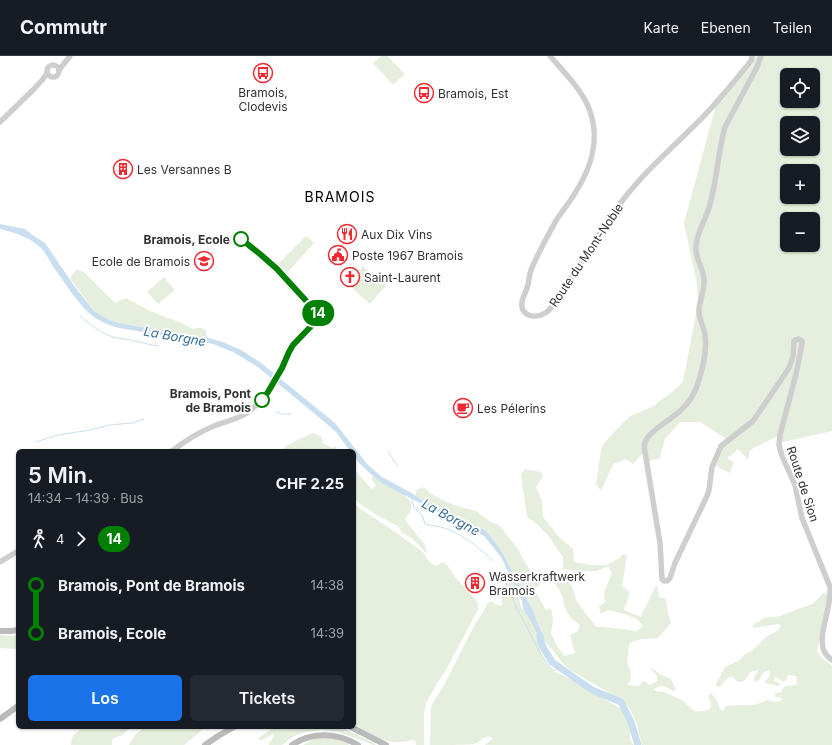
<!DOCTYPE html>
<html lang="de">
<head>
<meta charset="utf-8">
<style>
	body { margin:0; font-family:Inter,sans-serif; background:#242831; color:#f1f3f6; height:100vh; display:flex; flex-direction:column; font-size:15px; white-space:nowrap }
	* { box-sizing:border-box; margin:0 }
	p { font-size:13px; color:#9ea1a6 }
	.icon { flex:none; width:22px; height:22px; fill:none; stroke:currentColor; stroke-width:2; stroke-linecap:round; stroke-linejoin:round }
	.map { position:relative; flex:1; overflow:hidden }
	.panel { position:absolute; left:16px; top:393px; width:340px; height:280px; display:flex; flex-direction:column; background:#171b24; border-radius:6px; box-shadow:0 1px 3px #0004 }
	.panel>* { flex:none }
	.badge { padding:0 8px; border-radius:13px; font-size:14px; line-height:26px }
	.controls { position:absolute; left:780px; top:12px; display:grid; gap:8px }
	.controls a { display:grid; place-items:center; width:40px; height:40px; border-radius:6px; background:#171b24; box-shadow:0 1px 3px #0004; font-size:20px }
	.map>.badge { position:absolute; translate:-50% -50%; box-shadow:0 0 0 2px #fff }
	.legs { display:flex; align-items:center; gap:6px; height:44px; padding:0 12px; font-size:13px }
	.legs p { margin-inline-start:auto }
	.headline { display:flex; align-items:center; justify-content:space-between; height:68px; padding:0 12px }
	h1 { font-size:22px; font-weight:600; line-height:30px }
	.button { display:flex; gap:8px; margin-top:auto; padding:8px 12px }
	.button a { flex:1; height:46px; border-radius:6px; background:#1a73e8; color:#fff; font-size:16px; font-weight:600; line-height:46px; text-align:center }
	.button a+a { background:#242831; color:#f1f3f6 }
	ul { padding:0 12px; list-style:none }
	li { display:flex; align-items:center; gap:14px; height:48px; font-size:15px }
	li i { display:grid; place-items:center; width:6px; height:100%; margin:0 5px; background:currentColor }
	li i::after { content:''; width:10px; height:10px; margin:-5px; border:3px solid; border-radius:50%; background:#171b24 }
	li p { margin-inline-start:auto }
	li:first-child i { background:linear-gradient(#0000 50%,currentColor 0) }
	li:last-child i { background:linear-gradient(currentColor 50%,#0000 0) }
	header { display:flex; align-items:center; gap:24px; box-sizing:border-box; height:56px; padding:0 20px; background:#171b24; border-bottom:1px solid #363941 }
	header strong { font-size:19px }
	nav { display:flex; gap:22px; margin-inline-start:auto; font-size:14px }
	.map>svg:first-child { display:block }
</style>
</head>
<body>
<header>
<strong>Commutr</strong>
<nav><a>Karte</a><a>Ebenen</a><a>Teilen</a></nav>
</header>
<div class="map">
<svg width="832" height="689" viewBox="0 0 832 689">
	<rect width="100%" height="100%" fill="#fff"/>
	<g fill="#e6eede" fill-rule="evenodd">
		<path d="M381,0H387L405,18L393,29L373,7Z"/>
		<path d="M754,0H832V375L783,386L778,380L750,394L748,404L738,393L727,403L734,406L730,417L716,410L725,382L700,366H680L665,383L659,404L653,403L647,408L644,396L633,408L626,403L613,408L601,435L596,428L599,407L602,390L616,374L630,360L652,351L672,336L683,326L698,247L697,228L684,167L716,49L753,8ZM787,19H813V45H787ZM787,67H813V93H787ZM787,115H813V141H787ZM787,163H813V189H787Z"/>
		<path d="M306,180L314,187L286,218L277,209Z"/>
		<path d="M363,210L386,229L370,248L352,232L354,229H357L359,226L358,223L359,222L357,220L358,218L357,217Z"/>
		<path d="M77,213L85,217L115,247L126,242L150,255L179,266L193,273C199,271 201,271 206,275V281L169,276L167,272L164,275L124,268L112,265L102,260L94,255L70,222Z"/>
		<path d="M164,221L175,234L158,248L147,236Z"/>
		<path d="M313,377L322,381L323,387L332,392L335,390L337,395H281C290,386 302,382 313,377Z"/>
		<path d="M354,413L371,433L373,432L376,430L371,422L373,420L404,439L411,446V454L405,463L408,468L425,489L427,498L412,482L402,477L398,470L380,461L366,452L358,446L354,441Z"/>
		<path d="M525,413L540,416L543,420L536,431L542,445L543,461L560,482L573,493L574,506L590,509H606L620,502L622,498L627,500L622,530L630,536L624,554L641,561L654,533L657,529L659,541L666,543L668,557L671,567L658,582C648,583 637,582 629,588L627,606L631,617L630,626L627,629L638,630L644,625L646,626L650,629L652,628L657,625V620L651,613L652,612L660,618L671,623L676,634L675,635C666,633 665,626 654,633L655,635L664,636L682,644L694,655C699,656 712,656 711,648C711,646 709,642 708,641L709,639L711,638C718,641 717,650 722,655L724,654L725,650H726C731,650 735,649 739,649C749,650 758,649 767,644L776,646L781,645L782,642L775,641V637L781,636L785,630L796,629L797,628L796,620L788,619L787,620V624L785,625H782L775,621L774,624L780,628L779,630L765,627V625C769,622 770,620 770,615L769,614C761,615 762,623 756,626L754,624C754,620 756,619 758,616V614L750,616C746,625 740,631 733,621C727,620 724,626 720,631H719L717,630L716,628L718,624L725,611L740,604L744,599L753,594L766,581L777,575L779,573L781,569L778,568L754,572L753,571V569L764,562L780,560L812,548L818,543L822,538L823,537L827,538L828,540V543L817,595L821,601L832,610V689H642C638,674 636,658 625,647L596,629L567,612L545,585L532,553L503,498L496,487L485,474L424,445L416,440V434L424,431L430,437L437,441L451,448L476,455L489,465L500,470L518,493L526,508L540,529L534,533L546,554L551,552L552,557L553,566L551,577L556,588L564,600L575,597L570,579L578,575L580,569C576,566 571,563 568,558C563,550 564,544 561,537C559,531 553,526 548,522L551,517L555,514L567,524L572,531L577,546L596,571H604L637,575L643,570L637,563L621,557L608,554L601,558L599,551L605,546L604,537L612,517L608,510L597,515H580L563,513V501L547,478L537,468L527,461L521,418Z"/>
		<path d="M354,447L359,452L394,475L423,496L431,508L437,510L442,506C449,509 452,517 457,523C464,531 471,539 478,547V554L474,561L445,616L437,627L426,647L424,658V689H416L415,685L413,684C407,685 401,687 394,686C380,685 367,674 354,669Z"/>
		<path d="M507,518H510L517,534L521,552L527,556L539,581L540,594L546,607L553,615L572,624L621,653C625,658 629,664 630,670C632,679 627,682 634,689H485L492,683L491,681C482,680 482,685 474,688C468,689 439,689 430,689L431,652L434,645L444,629L475,568L485,553L487,548L489,546H492L500,550L502,548C502,540 501,532 507,526C506,524 504,521 507,518Z"/>
		<path d="M0,579L11,580L18,579V593L0,592Z"/>
		<path d="M81,671H131L122,679L114,682L112,685V689H71C71,679 74,679 81,673Z"/>
		<path d="M145,671H206L184,689H129L135,679Z"/>
		<path d="M274,671H341L370,685L376,689H373L356,682L337,676L322,674L305,676L297,679L294,680L282,689H269C270,685 274,682 274,679L273,678L262,684H259L258,683C263,677 269,676 274,671Z"/>
		<path d="M325,681C333,683 342,683 349,689H303L312,684Z"/>
	</g>
	<path fill="#c9dfef" d="M0,168L25,173L34,180L45,187L75,231L94,255L102,260L112,265L124,268L164,275L206,281L225,287L243,295L261,307L335,367L368,409L382,421L408,435L424,445L485,474L496,487L503,498L532,553L545,585L541,586L531,565L523,552L522,545L501,501L493,491L484,480L468,471L404,439L382,427L373,420L358,406L354,400V395H350L336,376L321,363L259,312L248,305L233,296L213,288L119,272C112,270 105,268 99,264C82,255 68,231 57,216C51,209 48,199 41,192C30,181 15,177 0,173Z"/>
	<g fill="none" stroke-linecap="round" stroke-linejoin="round">
		<g stroke="#c9dfef" stroke-width="1">
			<path d="M80,259C87,268 102,277 113,281C120,283 128,283 135,285C143,287 151,289 159,290"/>
			<path d="M276,356L281,358H291"/>
			<path d="M36,386L58,379L90,374L110,369L132,367L144,363"/>
			<path d="M388,396L398,410"/>
			<path d="M412,443L414,452L422,459L425,468C434,470 444,471 452,475C467,482 482,494 493,505"/>
			<path d="M505,525L512,540L517,553L531,579L542,600L551,612L555,615L558,610"/>
		</g>
		<path stroke="#c9dfef" stroke-width="7" d="M540,579L541,586L544,593L552,606L592,634L621,646L631,666L638,689"/>
		<g stroke="#cecece" stroke-width="5.5">
			<path d="M550,0C564,16 579,31 588,50C601,80 592,111 575,137C570,146 563,154 557,163C548,179 538,197 531,214C529,219 529,224 528,229C526,237 519,246 523,254C528,263 541,261 548,255C555,248 561,237 566,229C583,205 598,179 615,155C638,121 670,94 699,65C716,48 731,29 747,10L751,5L752,0"/>
			<path d="M761,0L757,11L725,71C718,96 717,123 710,148C707,162 696,177 696,191C695,202 703,212 704,223C705,233 700,243 699,253C698,261 704,271 705,279C707,292 703,311 699,324C696,335 689,347 680,355C672,363 651,374 646,384C644,388 644,392 645,396L660,487L662,523L664,525H667L670,522L675,507L684,488L707,440L709,434L712,411L721,390L753,365L764,349L789,312L793,300L794,285L795,284L799,283L802,285V288L796,318L780,379L779,389L782,400L795,429L802,462L830,531C832,552 817,579 824,595C826,599 829,602 832,604"/>
			<circle cx="53" cy="15" r="6"/>
			<path d="M59,14L70,0"/>
			<path d="M0,66L34,33L43,23L47,17"/>
			<path d="M172,395C185,385 199,376 214,370C226,365 241,363 251,354C264,343 274,328 282,312C286,305 288,297 292,290C299,280 310,272 318,263L320,260"/>
			<path d="M0,506L18,495"/>
		</g>
		<g stroke="#bbb" stroke-width="6">
			<path d="M0,575H11L18,574"/>
			<path d="M0,663L18,650"/>
			<path d="M351,671L386,689"/>
			<path d="M205,689L218,680L234,671"/>
			<path d="M292,689C312,675 338,677 358,689"/>
		</g>
	</g>
	<g fill="none" stroke-linecap="round" stroke-linejoin="round">
		<g stroke="#fff" stroke-width="9">
			<path id="line-1" d="M241,183L260,198L277,213L320,260L318,263L293,289L289,296L282,312L268,336L262,344"/>
		</g>
		<use href="#line-1" stroke="#008000" stroke-width="6"/>
	</g>
	<defs>
		<g id="bus-ring" transform="scale(1)"><circle r="9.5" fill="#fff" stroke="#f12930" stroke-width="1.5"/><path d="M-5-6H5V4H4V6H2V4H-2V6H-4V4H-5ZM-3.5-4V0h7V-4ZM-3.5 1.2v1.5H-2V1.2ZM2 1.2v1.5H3.5V1.2Z" fill="#f12930"/></g>
		<g id="building-ring" transform="scale(1)"><circle r="9.5" fill="#fff" stroke="#f12930" stroke-width="1.5"/><path d="M-4-6H4V6H1V3H-1V6H-4ZM-2.5-4.3h1.7v1.8h-1.7ZM.8-4.3h1.7v1.8H.8ZM-2.5-1h1.7V.8h-1.7ZM.8-1h1.7V.8H.8Z" fill="#f12930"/></g>
		<g id="restaurant-ring" transform="scale(1)"><circle r="9.5" fill="#fff" stroke="#f12930" stroke-width="1.5"/><path d="M-5-6h1v4h1v-4h1v4h1v-4h1v5L-1.5 .5V6h-2V.5L-5-1ZM5-6V6H3V1.5H1.5Q1.5-4 5-6Z" fill="#f12930"/></g>
		<g id="civic-ring" transform="scale(1)"><circle r="9.5" fill="#fff" stroke="#f12930" stroke-width="1.5"/><path d="M-.6-6.5H3V-4.5H.6V-3L4-1V1h2V6H-6V1h2V-1L-.6-3ZM-1.2 2.5V6h2.4V2.5Z" fill="#f12930"/></g>
		<g id="school-ring" transform="scale(1)"><circle r="9.5" fill="#fff" stroke="#f12930" stroke-width="1.5"/><path d="M0-5L7-2L0 1L-7-2ZM-4 1L0 2.5L4 1V4Q0 6-4 4Z" fill="#f12930"/></g>
		<g id="church-ring" transform="scale(1)"><circle r="9.5" fill="#fff" stroke="#f12930" stroke-width="1.5"/><path d="M-1.2-6h2.4v3.5h3.3v2.4h-3.3V6h-2.4V-.1h-3.3v-2.4h3.3Z" fill="#f12930"/></g>
		<g id="cafe-ring" transform="scale(1)"><circle r="9.5" fill="#fff" stroke="#f12930" stroke-width="1.5"/><path d="M-5.5-4.5H6V0H3Q3 3.5 0 3.5H-2.5Q-5.5 3.5-5.5 0ZM3-3.2v2h1.7v-2ZM-6 4.5H4V6H-6Z" fill="#f12930"/></g>
	</defs>
	<g fill-rule="evenodd">
		<use href="#bus-ring" x="263" y="17"/>
		<use href="#bus-ring" x="424" y="37"/>
		<use href="#building-ring" x="123" y="113"/>
		<use href="#restaurant-ring" x="347" y="178"/>
		<use href="#civic-ring" x="338" y="199"/>
		<use href="#school-ring" x="204" y="205"/>
		<use href="#church-ring" x="350" y="221"/>
		<use href="#cafe-ring" x="463" y="352"/>
		<use href="#building-ring" x="475" y="527"/>
	</g>
	<g fill="#fff" stroke="#008000" stroke-width="2">
		<circle cx="241" cy="183" r="7"/>
		<circle cx="262" cy="344" r="7"/>
	</g>
	<g text-anchor="middle" dominant-baseline="central" stroke-width="4" stroke-linejoin="round" paint-order="stroke">
		<g font-size="12" fill="#313131" stroke="#fff" text-anchor="start">
			<text x="263" y="36" text-anchor="middle">Bramois,<tspan x="263" dy="14">Clodevis</tspan></text>
			<text x="438" y="37">Bramois, Est</text>
			<text x="137" y="113">Les Versannes B</text>
			<text x="361" y="178">Aux Dix Vins</text>
			<text x="352" y="199">Poste 1967 Bramois</text>
			<text x="190" y="205" text-anchor="end">Ecole de Bramois</text>
			<text x="364" y="221">Saint-Laurent</text>
			<text x="477" y="352">Les Pélerins</text>
			<text x="489" y="520">Wasserkraftwerk<tspan x="489" dy="14">Bramois</tspan></text>
		</g>
		<g font-size="12" font-weight="bold" fill="#313131" stroke="#fff" text-anchor="end">
			<text x="230" y="183">Bramois, Ecole</text>
			<text x="251" y="337">Bramois, Pont<tspan x="251" dy="14">de Bramois</tspan></text>
		</g>
		<g font-size="12" fill="#313131" stroke="#fff">
			<text transform="translate(586 199) rotate(-56)">Route du Mont-Noble</text>
			<text transform="translate(803 428) rotate(72)">Route de Sion</text>
		</g>
		<g font-size="13" font-style="italic" fill="#386f99" stroke="#fff">
			<text transform="translate(175 280) rotate(10)">La Borgne</text>
			<text transform="translate(451 461) rotate(28)">La Borgne</text>
		</g>
		<g font-size="14" letter-spacing="1" fill="#000" stroke="#fff">
			<text x="340" y="140">BRAMOIS</text>
		</g>
	</g>
</svg>
<div class="controls">
<a><svg class="icon" aria-label="locate" viewBox="0 0 24 24"><circle cx="12" cy="12" r="6"/><path d="M12 2v4M12 18v4M2 12h4M18 12h4"/></svg></a>
<a><svg class="icon" aria-label="layers" viewBox="0 0 24 24"><path d="M12 4l9 5-9 5-9-5zM3 14l9 5 9-5"/></svg></a>
<a>+</a>
<a>−</a>
</div>
<b class="badge" style="left:318px;top:257px;background:#008000;color:#fff">14</b>
<section class="panel">
<div class="headline"><div><h1>5 Min.</h1><p>14:34 – 14:39 · Bus</p></div><b>CHF 2.25</b></div>
<div class="legs"><svg class="icon" aria-label="walk" viewBox="0 0 24 24"><circle cx="13" cy="4" r="2"/><path d="M13 8l-2 6 4 7M11 14l-3 7M7 12l3-4h3l4 4"/></svg>4<svg class="icon" aria-label="forward" viewBox="0 0 24 24"><path d="M9 5l7 7-7 7"/></svg><b class="badge" style="background:#008000;color:#fff">14</b></div>
<ul>
<li><i style="color:#008000"></i><b>Bramois, Pont de Bramois</b><p>14:38</p></li>
<li><i style="color:#008000"></i><b>Bramois, Ecole</b><p>14:39</p></li>
</ul>
<div class="button"><a>Los</a><a>Tickets</a></div>
</section>
</div>
</body>
</html>
